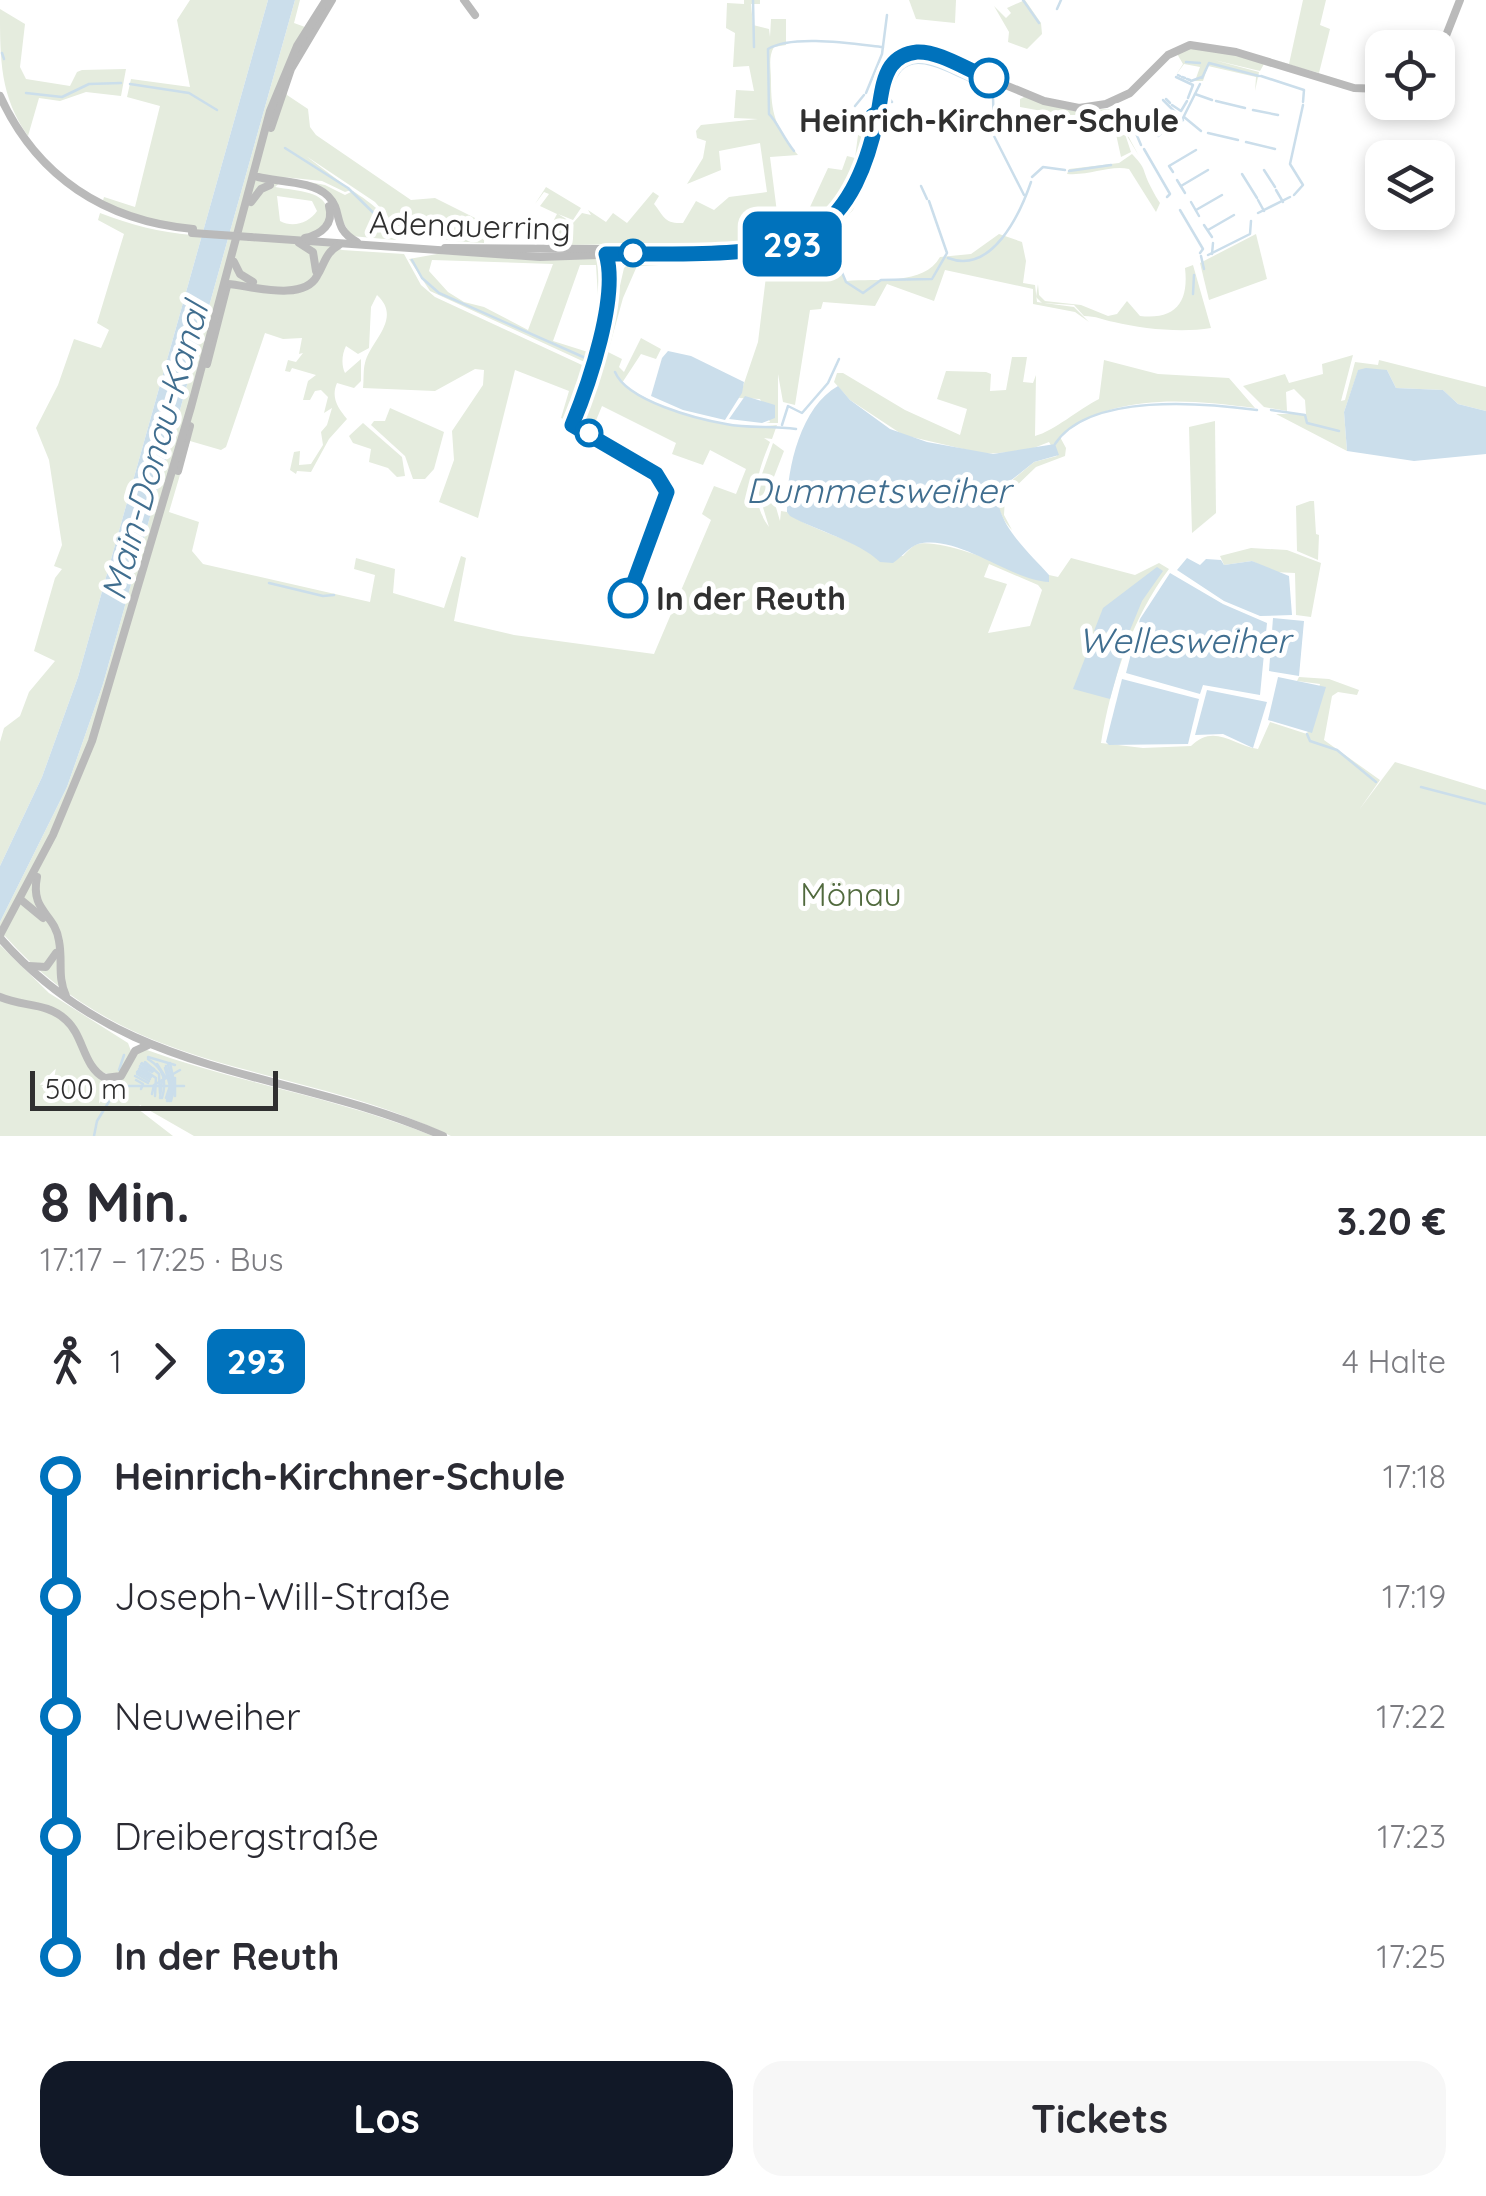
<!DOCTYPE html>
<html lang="de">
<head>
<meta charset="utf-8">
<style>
	body { margin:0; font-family:Quicksand,sans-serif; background:#f7f7f7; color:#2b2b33; height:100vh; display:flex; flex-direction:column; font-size:38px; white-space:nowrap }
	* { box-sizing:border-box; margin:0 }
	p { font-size:32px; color:#7c7c81 }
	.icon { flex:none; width:55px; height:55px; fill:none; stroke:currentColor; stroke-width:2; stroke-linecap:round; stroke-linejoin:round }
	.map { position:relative; height:1136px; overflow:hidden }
	.drawer { display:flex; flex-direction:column; background:#fff; flex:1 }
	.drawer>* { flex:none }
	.badge { padding:0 20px; border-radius:15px; font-size:35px; line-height:65px }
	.buttons { position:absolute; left:1365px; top:30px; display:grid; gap:20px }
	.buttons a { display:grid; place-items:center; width:90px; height:90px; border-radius:20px; background:#fff; box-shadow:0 5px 15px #0003; font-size:50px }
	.scale { position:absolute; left:30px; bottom:25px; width:248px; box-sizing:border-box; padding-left:10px; border:5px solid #303030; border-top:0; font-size:28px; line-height:35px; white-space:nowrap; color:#303030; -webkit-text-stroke:8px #fff; paint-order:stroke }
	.map>.badge { position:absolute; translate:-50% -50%; box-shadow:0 0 0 5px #fff }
	.legs { display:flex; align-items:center; gap:15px; height:110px; padding:0 40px; font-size:32px }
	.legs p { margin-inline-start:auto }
	.overview { display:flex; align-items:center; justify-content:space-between; height:170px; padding:0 40px }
	h1 { font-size:55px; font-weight:700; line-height:75px }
	.action { display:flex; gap:20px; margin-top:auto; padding:20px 40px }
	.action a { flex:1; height:115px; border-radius:30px; background:#111827; color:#fff; font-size:40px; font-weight:700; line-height:115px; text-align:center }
	.action a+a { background:#f7f7f7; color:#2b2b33 }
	ul { padding:0 40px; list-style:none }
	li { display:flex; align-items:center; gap:35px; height:120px; font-size:38px }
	li i { display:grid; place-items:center; width:15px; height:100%; margin:0 12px; background:currentColor }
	li i::after { content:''; width:25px; height:25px; margin:-12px; border:8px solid; border-radius:50%; background:#fff }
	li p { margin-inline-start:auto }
	li:first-child i { background:linear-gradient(#0000 50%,currentColor 0) }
	li:last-child i { background:linear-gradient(currentColor 50%,#0000 0) }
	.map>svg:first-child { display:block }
</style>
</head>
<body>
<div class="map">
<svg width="1486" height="1136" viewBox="0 0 1486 1136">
	<rect width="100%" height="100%" fill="#fff"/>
	<g fill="#e5ecde" fill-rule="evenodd">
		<path d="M190,0H268L78,677L42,777L0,866V742L4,728L20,716L29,692L55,661L34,651L55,578L62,569L54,566L62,545L49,460L36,428L58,385L74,339L101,348L109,330L97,323L124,234L98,220L100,213C131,225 159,232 192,235L196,227L151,221L102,204L104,197L135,207L160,106L127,97L131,79L190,87L177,20Z"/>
		<path d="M295,0H300L294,23L305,27L287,61V95L308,109L310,127L316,135L411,200L435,198L485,223L484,243L452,241L395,225L375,202L306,156L351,190L345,192L322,181L283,177L325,185L345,195L353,191C371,203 393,218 396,240L351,236L328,194L282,181L275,187C303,192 340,191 323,229L306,234L342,250L404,254L421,285L435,297L582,365L586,373L566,420L561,418L569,391L515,370L478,518L439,502L454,460L452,431L483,385L484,370L475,369L435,391L363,388C364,380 363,370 365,363C370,341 403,319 377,295L371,307L369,348L358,354L346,346C342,354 341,365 345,373L361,359V381L354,388L337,383C331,397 337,407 347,419L329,439L311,472L297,471L296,474L290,470L294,452L300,451L299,465L311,464L323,445L321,432L327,425L332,408L324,413L328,397L321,390L315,391L310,400H303L308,381L316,375L292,368L290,372L285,371L288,360L296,362L303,353L299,354L302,338L283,339L265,333L226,447L221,450L190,441L169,512L199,522L192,551L203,564L370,602L375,575L354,569L356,558L395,569L393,593L444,608L461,556L466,558L454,621L514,635L654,654L711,520L702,514L714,486L736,494L746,469L710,450L703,465L672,454L676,443L602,406L592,430L581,424L605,351L624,268L629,263L628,260L623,266V257C682,255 772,264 822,230C850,210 863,174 875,144L881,145L853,210L827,239L846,281C877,278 924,286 940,257L971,254L999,234L1022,242L1026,261L1023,283L1035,285L1037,302L1074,307L1089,322L1075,312L1033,304V289L945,270L934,301L887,284L875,306L823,302L821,309L810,310L795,405L783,402L778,374V423H766L770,422L760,399L739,398L758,342L768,260L637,266L623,298L608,352L622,359L619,367L624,372L641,338L661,349L656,359L641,354L622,383C660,412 729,432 777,425L772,439L764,438L770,442C758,472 748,498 769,527L757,488L773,443L784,451L770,487L780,521L781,511L787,512C806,529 860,541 875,557L903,556C906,553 911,547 915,545C937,535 1024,573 1049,582V575L1058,577L1071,558L1135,575L1159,563L1169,569C1132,618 1111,682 1101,743L1143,748L1191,746C1214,723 1233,745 1258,749L1270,722L1307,734L1320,684L1297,681L1299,677L1329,679L1359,690L1357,695L1338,692L1332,696L1324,740L1380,780L1359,810L1395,762L1486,790V1136H451C291,1059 134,1081 5,936L0,941V922L67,787L103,684ZM277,196L312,201L317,211C309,223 293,228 280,221ZM989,564L1038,585L1042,590L1030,626L988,633L1007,584L984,577Z"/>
		<path d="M744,0H760V4H751L753,25L769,29L770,37L771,19H786V45L774,47C768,57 771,68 771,80C771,114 775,127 798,155L770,157L780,236L796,231L823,213L810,207L828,168L842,170L847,156L855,158L858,135L865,137L868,142C855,192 828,234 774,246L775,243L557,245L545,237L557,214L540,206L549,194L544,192L535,204L546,187L581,208L573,220L558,214L573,223L582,213L591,215L588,210L606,222L613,213L627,223L653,192L659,196L654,204C664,216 664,224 683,223L696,201L714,210L729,197L767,192L760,143L719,151L721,170L687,184L703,158L706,141L697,138L696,131L701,125L758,119L734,118L736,90L754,91L749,66L733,67L735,33L726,28L727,3L744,4Z"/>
		<path d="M909,0H956L955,23L916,19Z"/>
		<path d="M1025,0L1041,23L1042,34L1027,49L1008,42L1009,32L994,6L1006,18L1011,13L1007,8Z"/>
		<path d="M1303,0H1326L1320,25L1330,29L1319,73L1290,65L1366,88L1255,54L1289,64Z"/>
		<path d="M0,9L25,24L20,67L26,79L70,86L77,72L82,70L126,69L121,96L86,92L60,101L39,98L28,136C0,96 0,60 0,9Z"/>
		<path d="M1185,48L1230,52L1264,64L1260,71L1214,60L1259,72L1255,91L1256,77L1208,66L1203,81H1195L1200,67L1184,64L1176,75L1183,64L1176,52Z"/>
		<path d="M1026,96L1074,111L1109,109L1117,117L1114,110L1139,156L1124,131L1131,152L1121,157L1116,134L1108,123L1020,107V99Z"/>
		<path d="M1132,154C1151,174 1137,165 1160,203L1156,212L1129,169C1109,165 1090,176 1067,174L1069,169L1119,163Z"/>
		<path d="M1256,234L1267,279L1209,300L1200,263Z"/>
		<path d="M437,254L600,258L601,322L591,365L430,291L409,259ZM432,260L553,264L528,330L484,307L464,302L448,292L429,271ZM580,265H596L599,313L591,353L553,341Z"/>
		<path d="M1193,265L1211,328C1182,333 1143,329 1114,322C1103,320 1096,316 1084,316L1074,305L1042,303L1036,297L1038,284L1039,295L1045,301L1081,305L1108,316L1117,314L1127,301L1140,316C1176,320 1189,302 1185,268Z"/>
		<path d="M1353,355L1341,401L1345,400L1355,362L1378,365L1379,360L1486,387V411L1458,404L1443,390L1396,388L1387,370L1358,371L1344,412L1347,451L1276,414H1306L1305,400L1294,389L1286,392L1287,411L1264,407L1243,386L1285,374L1289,383L1323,374L1322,364Z"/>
		<path d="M1012,357H1027L1023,382L1033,383L1036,375L1035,436C1054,431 1079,409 1099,399L1104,360L1158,374L1229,378L1255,408C1191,400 1113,391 1060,437L1066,448L1065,456L1036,467L1005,497L1004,515L1012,530C1002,520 994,502 999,491L1034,462L1057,456L1049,442L1026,451L985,454L903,435L850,400L834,382L837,373H843L905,410L960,435L967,409L937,399L946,371L986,372L991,374L990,391L1006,390Z"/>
		<path d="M390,408L444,432L434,469L425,479H413L405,456L371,425L374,421H385Z"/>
		<path d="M1215,421L1216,513L1192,533L1189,427Z"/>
		<path d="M363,423L402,457L405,476L397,477L388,468L369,462L371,449L353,443L349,436Z"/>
		<path d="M1310,501H1314L1316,534L1319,535L1318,560L1297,551L1296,506Z"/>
		<path d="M1251,548L1287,550L1321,563L1311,617L1296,615L1295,573L1273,572L1252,561L1224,565L1220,556Z"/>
		<path d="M0,945L49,993L128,1043L131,1051L120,1073C95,1080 87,1054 75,1036C81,1050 101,1104 124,1075C132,1065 132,1055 144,1049C238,1083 339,1098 433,1136H194L140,1105L138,1109L173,1136H0Z"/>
	</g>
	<g fill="#cbdeeb">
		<path d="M268,0H295L103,684L67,787L0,922V866L42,777L78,677Z"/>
		<path d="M668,351L691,356L744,382L742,393L725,420L683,410L651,396L662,358Z"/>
		<path d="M1366,368L1387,370L1396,388L1443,390L1458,404L1486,411V454L1414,461L1347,451L1344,412L1358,370Z"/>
		<path d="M838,386L850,400L890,429L927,442L993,454L1055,444L1059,455L1034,462L999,490C992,521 1030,553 1049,575V582C1009,580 959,534 918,544C909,547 901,558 893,563L880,562C858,541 817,531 790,516L787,512C786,471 800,407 838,386Z"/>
		<path d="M745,396L775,405V418L762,423L729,419Z"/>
		<path d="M1187,558L1200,565L1206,559L1221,560L1224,565L1252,561L1289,576L1292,615L1260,616L1224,601L1177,570Z"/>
		<path d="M1157,567L1163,571L1142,601L1128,635L1094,631L1103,608Z"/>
		<path d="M1170,573L1223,604L1267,623L1260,695L1203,685L1200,694L1126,673L1140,619Z"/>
		<path d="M1273,618L1304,621L1299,676L1269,671Z"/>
		<path d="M1094,635L1126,642L1110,699L1073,689Z"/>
		<path d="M1278,677L1326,687L1312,733L1268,720Z"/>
		<path d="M1122,679L1199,699L1188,744L1109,745L1106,742Z"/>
		<path d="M1207,690L1267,702L1253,748L1223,734L1195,735Z"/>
	</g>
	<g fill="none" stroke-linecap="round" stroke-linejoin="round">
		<g stroke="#cbdeeb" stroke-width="2.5">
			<path d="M753,0L754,47"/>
			<path d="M1023,0L1039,23"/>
			<path d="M1057,9L1061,0"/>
			<path d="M2,53L4,59"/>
			<path d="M1186,62L1200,63"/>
			<path d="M1178,75L1180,76"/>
			<path d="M1261,76L1304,90L1303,102"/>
			<path d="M1176,77L1193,85L1188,98"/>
			<path d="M1182,77L1185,78"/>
			<path d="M1202,78L1209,63L1259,76"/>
			<path d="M1187,79L1190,80"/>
			<path d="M1191,81L1202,77"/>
			<path d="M130,84L189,93L217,110"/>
			<path d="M26,93L62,97L89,84L121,83"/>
			<path d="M866,93L882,54L887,15"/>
			<path d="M1195,94L1212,100"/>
			<path d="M1166,99L1170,103"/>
			<path d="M1163,100L1178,115L1169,127"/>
			<path d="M1216,101L1245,108"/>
			<path d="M892,102L889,98C898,52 922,59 957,75C970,81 983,86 993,96L994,136L1024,195"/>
			<path d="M1172,105L1181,111L1187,101"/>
			<path d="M855,106L864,95"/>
			<path d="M1253,110L1278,115"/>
			<path d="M1144,116L1145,117"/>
			<path d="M1129,117L1141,145"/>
			<path d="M1184,117L1201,131"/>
			<path d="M1183,118L1200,84"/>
			<path d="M1148,123L1150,126"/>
			<path d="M1152,129L1154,133"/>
			<path d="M1208,133L1238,140"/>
			<path d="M1167,134L1183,120"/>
			<path d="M1158,136L1167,128"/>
			<path d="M1246,142L1275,149"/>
			<path d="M285,148L348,188L393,232"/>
			<path d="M1144,149L1170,194L1167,197"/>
			<path d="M794,151C784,139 776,120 769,114L768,49C792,34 855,44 883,47"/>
			<path d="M1264,170L1275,187"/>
			<path d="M1069,171L1111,165"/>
			<path d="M1173,172L1169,166L1196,150"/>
			<path d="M1242,174L1257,198"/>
			<path d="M1032,177L1043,167L1065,170"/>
			<path d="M1177,180L1185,193"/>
			<path d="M921,186L927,199"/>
			<path d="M1181,186L1208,170"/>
			<path d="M1276,190L1283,202"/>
			<path d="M1294,195L1303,185L1290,164L1303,105"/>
			<path d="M1258,200L1264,211"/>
			<path d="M1191,202L1199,216"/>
			<path d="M1180,210L1203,249L1200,253"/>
			<path d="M1196,210L1222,195"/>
			<path d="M1258,213L1290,197"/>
			<path d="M1204,225L1212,237"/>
			<path d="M1208,230L1234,215"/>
			<path d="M830,244L846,282L863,293L881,280L932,279L947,253L929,201"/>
			<path d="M1212,254L1213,243"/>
			<path d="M1208,255L1250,234L1251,221"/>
			<path d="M1201,256L1204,269"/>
			<path d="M948,258C992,275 1020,214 1031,182"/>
			<path d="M412,260L422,278L439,293L590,360"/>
			<path d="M1193,294L1194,275"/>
			<path d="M615,372C627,401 697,419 726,424C749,429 773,425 796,429"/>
			<path d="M1271,410L1305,415L1307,423L1339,431"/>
			<path d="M782,425L788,406L802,413L828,383L839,359"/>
			<path d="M1055,444C1089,392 1205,403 1257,410"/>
			<path d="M269,583L323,596L334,595"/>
			<path d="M1307,734L1310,741L1337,750L1376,782"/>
			<path d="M1421,787L1486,804"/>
			<path d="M148,1057L175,1065"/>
			<path d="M148,1059C164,1069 167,1081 162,1098"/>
			<path d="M145,1062L159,1074L160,1093"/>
			<path d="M142,1063L154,1069"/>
			<path d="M170,1063L175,1086L171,1101"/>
			<path d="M141,1064L153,1071"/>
			<path d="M157,1064L166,1078"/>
			<path d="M168,1065L174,1086L169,1101"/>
			<path d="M140,1066L152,1072"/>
			<path d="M166,1066L172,1086L167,1101"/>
			<path d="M140,1067L156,1078L155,1096"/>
			<path d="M165,1068L170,1086L166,1098"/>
			<path d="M139,1069L151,1076"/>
			<path d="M119,1070L124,1055"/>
			<path d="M138,1071L151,1077"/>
			<path d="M137,1072L150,1079"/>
			<path d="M137,1074L149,1081"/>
			<path d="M135,1076L148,1083"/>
			<path d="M136,1080L143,1084L141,1089"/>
			<path d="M114,1085L115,1091"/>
			<path d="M128,1086H184"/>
			<path d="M152,1094L154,1085L180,1070"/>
			<path d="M175,1096V1078"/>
			<path d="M160,1098L162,1080"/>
			<path d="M94,1136L97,1121L113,1095"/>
		</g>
		<g stroke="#bababa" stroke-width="8">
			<path d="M464,0L475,15"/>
			<path d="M1438,56L1460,0"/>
			<path d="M0,96C37,177 105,221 193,229"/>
			<path d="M271,128L291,69L332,0"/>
			<path d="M258,177C278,182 313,181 328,196C344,212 331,228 357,242"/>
			<path d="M251,202L261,189L270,185"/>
			<path d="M250,237L540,257L745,250L790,244L820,228L848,197L871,142L889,69L899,57L914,52L935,56L1044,101L1079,108L1106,104L1130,93L1168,55L1190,45L1236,52L1354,88L1382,89"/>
			<path d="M305,238C322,234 334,224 329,206"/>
			<path d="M299,243L313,252L316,271"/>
			<path d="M445,248L601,249"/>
			<path d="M234,262L240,274L253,282"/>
			<path d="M228,284C252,286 303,302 317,276C325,263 325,253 339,245"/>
			<path d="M207,364L227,286"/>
			<path d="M178,471L190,426"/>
			<path d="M37,877C30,912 55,913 59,941C63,962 57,976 66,996"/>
			<path d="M20,899L43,918"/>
			<path d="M0,935L53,835L92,741L191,407L270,111L297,46L326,0"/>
			<path d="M0,938C124,1080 285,1067 443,1136"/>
			<path d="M29,966L46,967L56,953"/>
			<path d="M0,997C22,1007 47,1002 66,1020C84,1036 83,1067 105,1078L121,1076L135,1051L148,1045"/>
		</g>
		<path stroke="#bababa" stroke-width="8" d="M192,233L250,237"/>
	</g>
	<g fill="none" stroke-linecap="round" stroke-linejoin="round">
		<g stroke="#fff" stroke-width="22">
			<path id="line-1" d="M628,598L667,492L656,474L572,425C589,384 619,296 606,254C658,253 768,260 811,234C851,210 868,162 877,118C881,101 881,81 891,66C897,58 906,53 917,52C940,51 967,70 989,78"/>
		</g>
		<use href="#line-1" stroke="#0072bc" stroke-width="15"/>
	</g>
	<g fill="#fff" stroke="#0072bc" stroke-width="5">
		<circle cx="989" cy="78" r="18"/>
		<circle cx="877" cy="121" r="12"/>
		<circle cx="633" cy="253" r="12"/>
		<circle cx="589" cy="433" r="12"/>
		<circle cx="628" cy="598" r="18"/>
	</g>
	<g text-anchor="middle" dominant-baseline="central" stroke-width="10" stroke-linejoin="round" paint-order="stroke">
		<g font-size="32" font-weight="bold" fill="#303030" stroke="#fff">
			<text x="989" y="120">Heinrich-Kirchner-Schule</text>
			<text x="656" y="598" text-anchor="start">In der Reuth</text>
		</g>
		<g font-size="32" fill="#303030" stroke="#fff">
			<text transform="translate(470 225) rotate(2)">Adenauerring</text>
		</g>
		<g font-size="32" fill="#516a3e" stroke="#fff">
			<text x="851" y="894">Mönau</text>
		</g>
		<g font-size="35" font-style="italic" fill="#406e8f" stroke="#fff">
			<text transform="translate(154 451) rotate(-74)">Main-Donau-Kanal</text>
			<text x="878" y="490">Dummetsweiher</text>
			<text x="1184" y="640">Wellesweiher</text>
		</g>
	</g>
</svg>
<div class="buttons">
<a><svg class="icon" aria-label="locate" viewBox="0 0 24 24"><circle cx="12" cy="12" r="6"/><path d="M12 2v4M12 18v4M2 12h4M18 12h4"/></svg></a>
<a><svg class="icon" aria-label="layers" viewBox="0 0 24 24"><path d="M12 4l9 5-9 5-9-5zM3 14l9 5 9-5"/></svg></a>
</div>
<div class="scale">500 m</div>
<b class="badge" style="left:792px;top:244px;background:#0072bc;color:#fff">293</b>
</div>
<section class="drawer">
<div class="overview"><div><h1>8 Min.</h1><p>17:17 – 17:25 · Bus</p></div><b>3.20 €</b></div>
<div class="legs"><svg class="icon" aria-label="walk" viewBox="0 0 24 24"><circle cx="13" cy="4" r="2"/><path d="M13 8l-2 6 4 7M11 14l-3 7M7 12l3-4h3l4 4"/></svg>1<svg class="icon" aria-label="forward" viewBox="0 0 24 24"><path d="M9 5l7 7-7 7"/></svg><b class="badge" style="background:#0072bc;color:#fff">293</b><p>4 Halte</p></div>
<ul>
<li><i style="color:#0072bc"></i><b>Heinrich-Kirchner-Schule</b><p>17:18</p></li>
<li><i style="color:#0072bc"></i><span>Joseph-Will-Straße</span><p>17:19</p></li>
<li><i style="color:#0072bc"></i><span>Neuweiher</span><p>17:22</p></li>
<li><i style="color:#0072bc"></i><span>Dreibergstraße</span><p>17:23</p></li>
<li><i style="color:#0072bc"></i><b>In der Reuth</b><p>17:25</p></li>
</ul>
<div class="action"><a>Los</a><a>Tickets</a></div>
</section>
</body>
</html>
